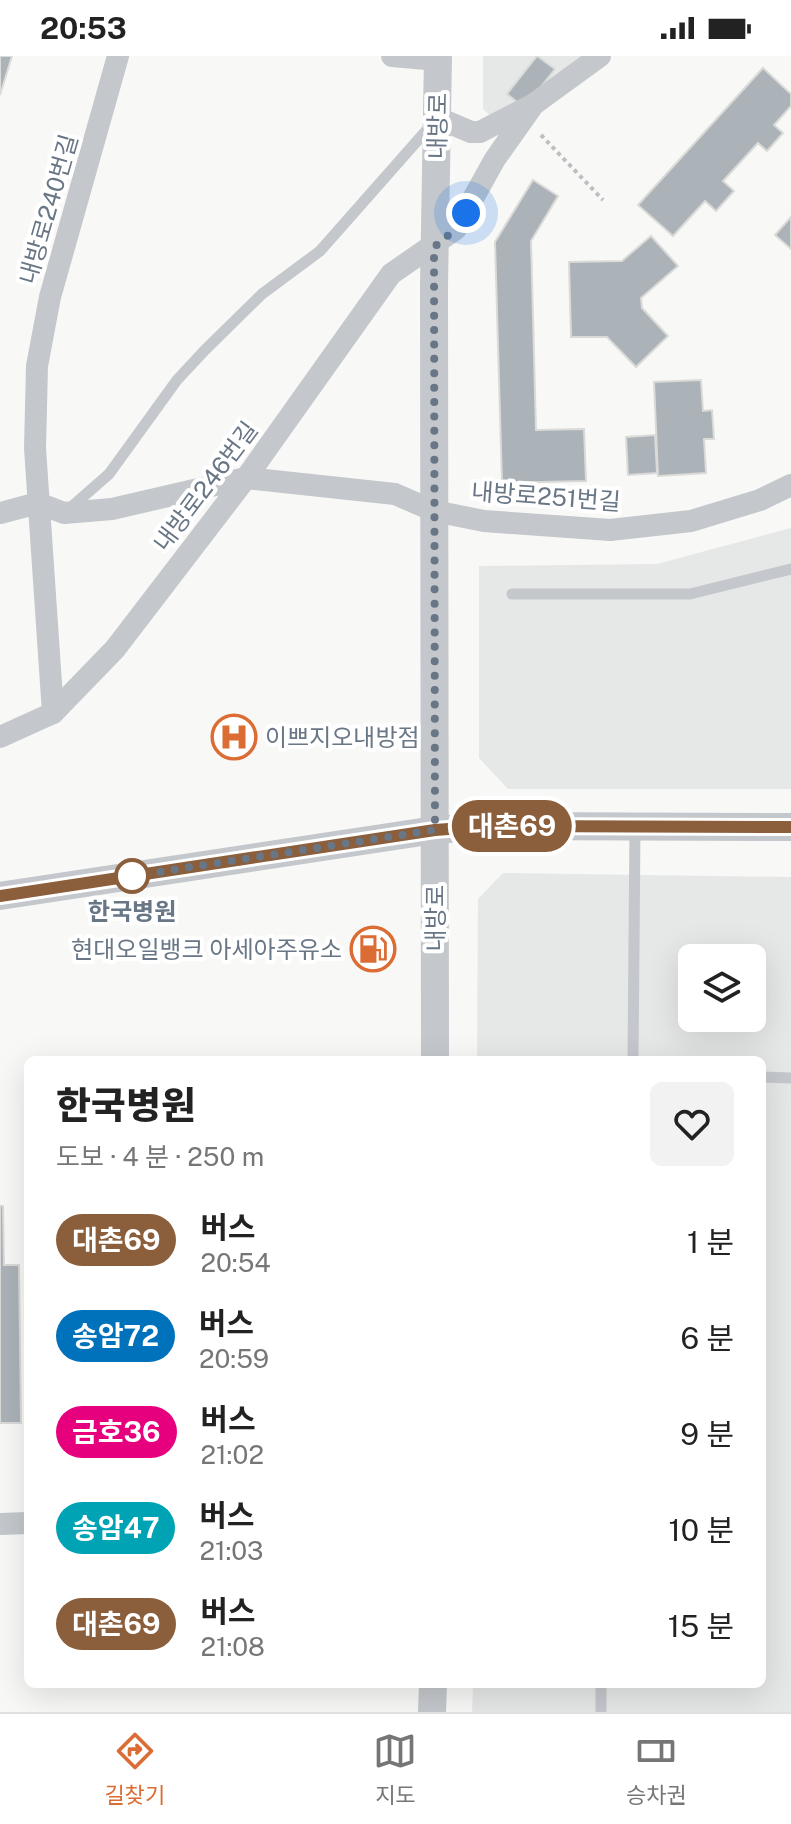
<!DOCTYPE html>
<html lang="ko">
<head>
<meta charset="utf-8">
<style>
	body { margin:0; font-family:"Public Sans","Noto Sans KR",sans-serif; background:#f2f2f2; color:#222; height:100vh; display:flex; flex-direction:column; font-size:30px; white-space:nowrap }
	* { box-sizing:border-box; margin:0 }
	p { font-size:26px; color:#767676 }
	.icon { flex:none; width:44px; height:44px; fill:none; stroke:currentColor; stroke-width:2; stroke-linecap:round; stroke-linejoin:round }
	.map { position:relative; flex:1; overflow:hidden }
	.drawer { position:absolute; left:24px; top:1000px; width:742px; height:632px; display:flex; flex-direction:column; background:#fff; border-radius:12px; box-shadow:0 8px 32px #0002 }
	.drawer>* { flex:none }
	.badge { padding:0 16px; border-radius:26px; font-size:28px; line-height:52px }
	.tools { position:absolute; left:678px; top:888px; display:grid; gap:16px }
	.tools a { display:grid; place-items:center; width:88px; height:88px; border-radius:12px; background:#fff; box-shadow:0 8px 32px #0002; font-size:40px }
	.you { position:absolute; width:40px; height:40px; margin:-20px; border:6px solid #fff; border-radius:50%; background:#1a73e8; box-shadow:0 0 0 12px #1a73e833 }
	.map>.badge { position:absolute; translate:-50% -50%; box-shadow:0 0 0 4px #fff }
	.round { display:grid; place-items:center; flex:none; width:84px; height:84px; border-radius:12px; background:#f2f2f2 }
	.overview { display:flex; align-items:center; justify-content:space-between; height:136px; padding:0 32px }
	h1 { font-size:38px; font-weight:800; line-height:60px }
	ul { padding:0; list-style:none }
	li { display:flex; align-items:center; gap:24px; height:96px; padding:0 32px }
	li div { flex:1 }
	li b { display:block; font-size:30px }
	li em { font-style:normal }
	li .badge { min-width:88px; font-weight:700; text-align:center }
	.status { display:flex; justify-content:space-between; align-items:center; height:56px; padding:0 40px; background:#fff; direction:ltr }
	.status svg { height:22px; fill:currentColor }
	.tabs { display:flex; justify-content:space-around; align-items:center; height:112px; border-top:2px solid #e0e0e0; background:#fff; font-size:22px; color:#767676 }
	.tabs a { display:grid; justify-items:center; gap:4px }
	.tabs .active { color:#db6c33 }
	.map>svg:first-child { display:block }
</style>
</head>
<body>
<div class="status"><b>20:53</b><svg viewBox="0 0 49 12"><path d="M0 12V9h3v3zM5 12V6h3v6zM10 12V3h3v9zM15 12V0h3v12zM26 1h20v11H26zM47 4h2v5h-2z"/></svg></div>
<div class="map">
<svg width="791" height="1656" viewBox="0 0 791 1656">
	<rect width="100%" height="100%" fill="#f8f8f6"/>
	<g fill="#e6e7e7" fill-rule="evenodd">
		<path d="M483,0H584L495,64L483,53Z"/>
		<path d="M791,472V733H508L479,702V510L657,508Z"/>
		<path d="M503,817L791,821V1656H472L473,1628H762V1004H477L478,843ZM692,902H752V962H692Z"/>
	</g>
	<g fill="#abb2b8" stroke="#dadad8" stroke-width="2">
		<path d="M0,0H12L0,39Z"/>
		<path d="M537,0L555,13L532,42L517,46L507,38Z"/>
		<path d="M763,12L791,38V50L774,69L783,77L767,95L758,87L723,125L734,135L716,155L705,145L673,180L638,149Z"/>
		<path d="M533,124L558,140L531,185L536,374L584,373L586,425L502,427L495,186Z"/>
		<path d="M791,161V193L775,179Z"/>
		<path d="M651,180L678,210L641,242L642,252L668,280L636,311L607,281H571L569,206L622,205Z"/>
		<path d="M701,324L703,355L712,354L714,383H704L706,417L658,420L654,326Z"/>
		<path d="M655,379L657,417L628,419L626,381Z"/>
		<path d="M0,1150H3L4,1209H19L21,1367H0Z"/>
	</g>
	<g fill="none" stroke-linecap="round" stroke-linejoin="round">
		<path stroke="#bcbec1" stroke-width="4" stroke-dasharray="4 4" stroke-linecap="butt" d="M541,79L603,144"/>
		<g stroke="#c4c7cb" stroke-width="11">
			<path d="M68,454L109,418L177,324L205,294L262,238L320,195L433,67"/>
			<path d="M512,538H690L791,513"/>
			<path d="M633,1004L635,771"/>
			<path d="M762,1021L791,1022"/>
			<path d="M601,1656V1628"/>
		</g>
		<g stroke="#c4c7cb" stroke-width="22">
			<path d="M392,0L438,4"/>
			<path d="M438,62L471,76H480L534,48L600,0"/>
			<path d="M0,457L38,447L64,457L112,453L246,422L395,438L434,455L484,465L610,474L691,465L760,444L791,429"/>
			<path d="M53,657L35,392L37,310L50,241L118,0"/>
			<path d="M0,681L53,657L115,593L246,422L391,218L456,173L495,103L534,48"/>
			<path d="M0,1468L28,1467"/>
		</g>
		<g stroke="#c4c7cb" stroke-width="28">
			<path d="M0,840L435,774L490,770L791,771"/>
			<path d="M435,1004L434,231L438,0"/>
			<path d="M432,1656L433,1628"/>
		</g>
	</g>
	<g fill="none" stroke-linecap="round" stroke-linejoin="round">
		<g stroke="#fff" stroke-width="18">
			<path id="line" d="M0,840L435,774L490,770L791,771"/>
		</g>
		<use href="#line" stroke="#8b5e3c" stroke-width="12"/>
		<path stroke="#697685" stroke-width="8" stroke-dasharray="0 14.4" d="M132,820L435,774L434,191L456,173L466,157"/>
	</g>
	<defs>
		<g id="hospital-ring" transform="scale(2.3)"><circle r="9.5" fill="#fff" stroke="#db6c33" stroke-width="1.5"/><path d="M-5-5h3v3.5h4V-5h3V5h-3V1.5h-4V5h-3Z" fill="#db6c33"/></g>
		<g id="fuel-ring" transform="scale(2.3)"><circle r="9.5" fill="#fff" stroke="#db6c33" stroke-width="1.5"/><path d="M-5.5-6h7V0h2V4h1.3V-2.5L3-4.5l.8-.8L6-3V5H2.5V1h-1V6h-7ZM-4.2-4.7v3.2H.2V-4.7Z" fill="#db6c33"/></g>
	</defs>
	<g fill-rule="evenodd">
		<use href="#hospital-ring" x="234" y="681"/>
		<use href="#fuel-ring" x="373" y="893"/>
	</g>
	<circle fill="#fff" stroke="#8b5e3c" stroke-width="4" cx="132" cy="820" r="16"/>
	<g text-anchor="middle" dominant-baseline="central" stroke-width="8" stroke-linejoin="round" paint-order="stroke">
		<g font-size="24" fill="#697685" stroke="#fff">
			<text transform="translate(437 70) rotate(-89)">내방로</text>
			<text transform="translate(48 153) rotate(-74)">내방로240번길</text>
			<text transform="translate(205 430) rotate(-53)">내방로246번길</text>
			<text transform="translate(546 440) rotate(4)">내방로251번길</text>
			<text transform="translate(435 862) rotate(-90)">내방로</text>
		</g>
		<g font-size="24" fill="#697685" stroke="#fff" text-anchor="start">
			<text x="265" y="681">이쁘지오내방점</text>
			<text x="342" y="893" text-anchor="end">현대오일뱅크 아세아주유소</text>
		</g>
		<g font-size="24" font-weight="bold" fill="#697685" stroke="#fff">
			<text x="132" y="855">한국병원</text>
		</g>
	</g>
</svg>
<div class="tools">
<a><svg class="icon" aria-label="layers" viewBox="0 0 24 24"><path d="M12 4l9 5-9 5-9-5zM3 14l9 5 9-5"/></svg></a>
</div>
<div class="you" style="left:466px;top:157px"></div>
<b class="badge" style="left:512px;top:770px;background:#8b5e3c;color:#fff">대촌69</b>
<section class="drawer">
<div class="overview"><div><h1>한국병원</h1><p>도보 · 4 분 · 250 m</p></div><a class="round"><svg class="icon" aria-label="heart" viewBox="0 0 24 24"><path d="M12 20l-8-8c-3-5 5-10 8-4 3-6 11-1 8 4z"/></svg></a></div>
<ul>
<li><span class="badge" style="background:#8b5e3c;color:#fff">대촌69</span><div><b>버스</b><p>20:54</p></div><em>1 분</em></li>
<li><span class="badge" style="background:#0072bc;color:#fff">송암72</span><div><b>버스</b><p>20:59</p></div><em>6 분</em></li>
<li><span class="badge" style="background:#e6007e;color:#fff">금호36</span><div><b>버스</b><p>21:02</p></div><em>9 분</em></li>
<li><span class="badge" style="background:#00a3b4;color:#fff">송암47</span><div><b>버스</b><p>21:03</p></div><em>10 분</em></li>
<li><span class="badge" style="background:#8b5e3c;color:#fff">대촌69</span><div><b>버스</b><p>21:08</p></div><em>15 분</em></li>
</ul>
</section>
</div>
<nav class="tabs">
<a class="active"><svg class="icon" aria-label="directions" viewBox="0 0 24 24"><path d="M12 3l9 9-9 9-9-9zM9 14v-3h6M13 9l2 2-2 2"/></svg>길찾기</a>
<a><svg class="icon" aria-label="map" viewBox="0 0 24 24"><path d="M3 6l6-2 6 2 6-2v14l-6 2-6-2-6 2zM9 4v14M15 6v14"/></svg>지도</a>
<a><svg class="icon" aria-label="tickets" viewBox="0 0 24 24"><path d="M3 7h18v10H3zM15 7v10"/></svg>승차권</a>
</nav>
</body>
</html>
